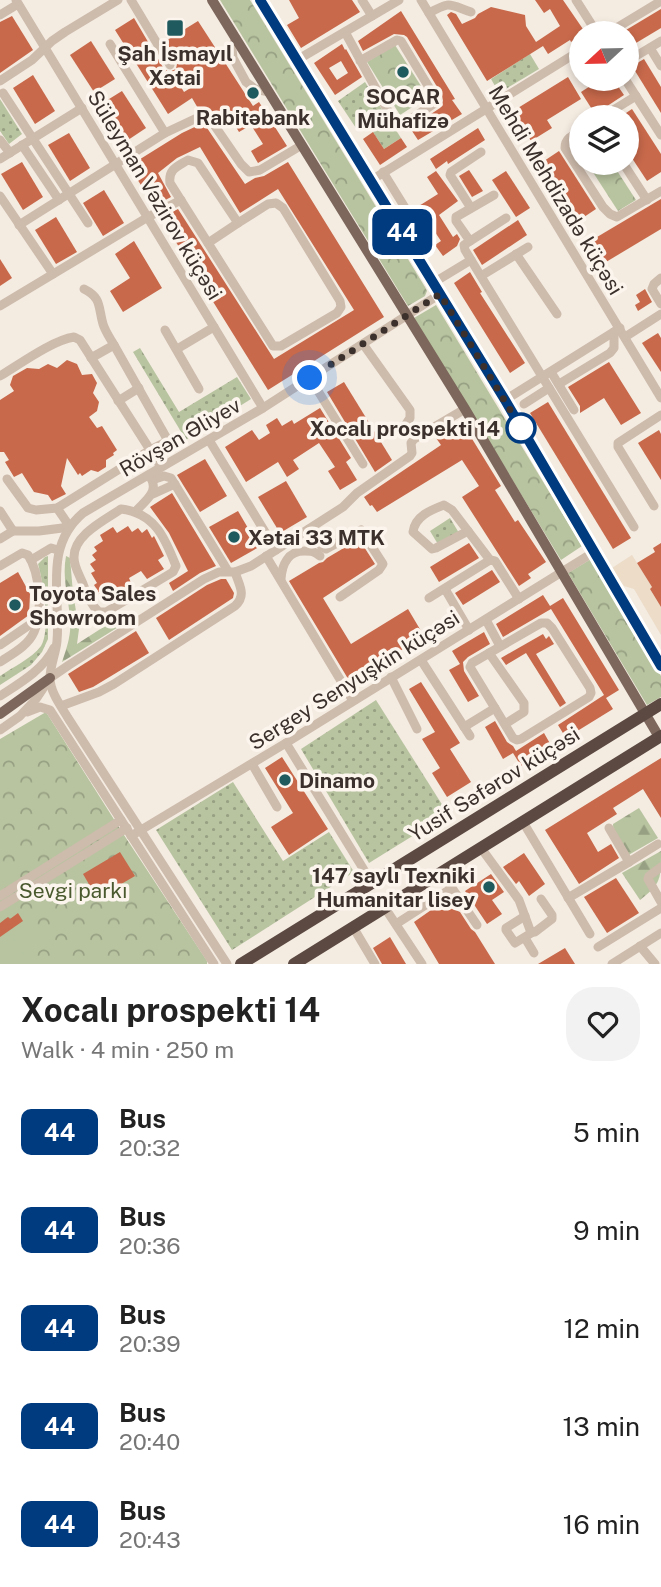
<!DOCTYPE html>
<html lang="en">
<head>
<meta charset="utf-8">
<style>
	body { margin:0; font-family:"Public Sans",sans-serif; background:#f2f2f2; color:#222; height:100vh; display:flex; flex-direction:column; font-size:26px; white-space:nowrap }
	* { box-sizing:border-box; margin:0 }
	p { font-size:23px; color:#767676 }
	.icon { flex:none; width:38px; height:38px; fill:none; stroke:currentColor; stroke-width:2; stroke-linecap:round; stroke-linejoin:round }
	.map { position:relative; height:964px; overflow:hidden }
	.details { display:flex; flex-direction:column; background:#fff; flex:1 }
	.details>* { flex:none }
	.badge { padding:0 14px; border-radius:10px; font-size:24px; line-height:46px }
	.needle { width:46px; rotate:248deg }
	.tools { position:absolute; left:569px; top:21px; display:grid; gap:14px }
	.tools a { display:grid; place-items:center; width:70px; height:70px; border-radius:50%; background:#fff; box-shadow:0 4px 10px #0003; font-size:35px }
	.you { position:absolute; width:35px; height:35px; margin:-18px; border:5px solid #fff; border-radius:50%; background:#1a73e8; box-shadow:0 0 0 10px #1a73e833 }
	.map>.badge { position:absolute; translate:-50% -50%; box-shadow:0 0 0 4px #fff }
	.round { display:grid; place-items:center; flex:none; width:74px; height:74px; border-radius:28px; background:#f2f2f2 }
	.headline { display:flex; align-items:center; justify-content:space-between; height:119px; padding:0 21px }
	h1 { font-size:33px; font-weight:700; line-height:52px }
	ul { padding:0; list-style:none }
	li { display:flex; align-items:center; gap:21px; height:98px; padding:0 21px }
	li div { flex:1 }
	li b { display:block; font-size:26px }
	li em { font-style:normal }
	li .badge { min-width:77px; font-weight:700; text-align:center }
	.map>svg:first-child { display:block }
</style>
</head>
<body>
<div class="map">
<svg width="661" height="964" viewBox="0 0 661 964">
	<defs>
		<pattern id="grass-dots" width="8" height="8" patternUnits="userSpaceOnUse" patternTransform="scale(1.75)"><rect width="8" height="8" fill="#b8c4a0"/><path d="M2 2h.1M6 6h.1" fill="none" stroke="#97a083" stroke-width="1.8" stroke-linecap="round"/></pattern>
		<pattern id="forest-firs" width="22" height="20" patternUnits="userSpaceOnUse" patternTransform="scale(1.75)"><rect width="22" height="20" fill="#b8c4a0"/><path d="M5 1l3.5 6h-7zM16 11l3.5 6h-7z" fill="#97a083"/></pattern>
		<pattern id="park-crowns" width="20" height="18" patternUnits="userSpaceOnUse" patternTransform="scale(1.75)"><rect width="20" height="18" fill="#b8c4a0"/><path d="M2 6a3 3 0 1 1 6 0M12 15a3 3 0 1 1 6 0" fill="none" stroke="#97a083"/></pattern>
	</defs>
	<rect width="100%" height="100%" fill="#f4ebe1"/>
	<g fill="url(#grass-dots)">
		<path d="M530,54L539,69L499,93L491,79Z"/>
		<path d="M365,82L383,111L356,128L338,101Z"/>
		<path d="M0,99L22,134L9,144L0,131Z"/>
		<path d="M390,121L401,138L384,149L373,132Z"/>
		<path d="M140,348L179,412L237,377L251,399L186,440L133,352Z"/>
		<path d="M450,518L459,533L439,546L430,531Z"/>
		<path d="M48,556V639L42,652L31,665L0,685V676C13,667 31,659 41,646C51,631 43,581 38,564L45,557Z"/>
		<path d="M376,700L448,814L369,863L301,749Z"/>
		<path d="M233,782L283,861L329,832L354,872L232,950L156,830Z"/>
	</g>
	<g fill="url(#forest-firs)">
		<path d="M66,556L70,558L73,593L79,629L77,644L116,619L120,626L62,662C67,647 72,633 70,617C68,596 62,577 66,556Z"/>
		<path d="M639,808L658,838L625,857L614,838L613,824Z"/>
		<path d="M661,851C661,880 661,883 640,900L622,873Z"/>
	</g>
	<g fill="url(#park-crowns)">
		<path d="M220,0H250L425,287L427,291L425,296L408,306Z"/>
		<path d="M395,45L428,97L400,115L367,62Z"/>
		<path d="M587,163H612L636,200L618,211Z"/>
		<path d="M436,305L582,546L561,560L414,318Z"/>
		<path d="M591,559L661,676V697L647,705L568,573Z"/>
		<path d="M46,712L122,832L207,961V964H0V739Z"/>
	</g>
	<g fill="#b8c4a0">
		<path d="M27,920L45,947L28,959L10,931Z"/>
		<path d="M9,932L27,960L21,964H0V938Z"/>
	</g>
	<path fill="#ecdcc8" d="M632,555L652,587L650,589L661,607V635L634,589L624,586L612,568Z"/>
	<g fill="#c8694b" fill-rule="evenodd">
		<path d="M289,0H352L360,12L301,48L287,25L299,18Z"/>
		<path d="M535,0H563L585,32L581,33V35L571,42L570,40L548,54L543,46L487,81L447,15L451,12L456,14L462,24L475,18L478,14L491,7L525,15L526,26L536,42L560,26L550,9L544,13Z"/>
		<path d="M661,9V28L626,49V30Z"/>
		<path d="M401,11L455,99L452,100L462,114L418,140L410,128L440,108L443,101L442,95L407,37L404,35L394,34L363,51L358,41Z"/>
		<path d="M12,16L33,50L0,73V22Z"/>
		<path d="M134,18L164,69L169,72L176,69L177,64L164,42L198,21L253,106L259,102L287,146L258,163L251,151L263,144L251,125L239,132L228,114L219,119L213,113L199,110L192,98L168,114L115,30ZM189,71L197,84L184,92L176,79Z"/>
		<path d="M91,41L115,79L94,92L70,55Z"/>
		<path d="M342,44L345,50L346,49L362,77L335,95L314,63ZM341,61L348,73L337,80L329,68Z"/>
		<path d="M644,59L661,87V113L632,66Z"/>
		<path d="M33,75L55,111L35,124L13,88Z"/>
		<path d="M568,77L581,99L547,120L552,128L531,141L513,111Z"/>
		<path d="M601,79H613L624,95L595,114L581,92Z"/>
		<path d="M122,91L146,128L125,142L101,104Z"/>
		<path d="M632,109L661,154V172L647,181L626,149V113Z"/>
		<path d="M201,124L205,125L245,184L255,178L264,176L288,162L384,317L268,390L161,218L178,209L274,359L354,310L278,189L240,213L200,147L177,158L158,173L171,197L154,206L129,166L182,133Z"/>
		<path d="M478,128L485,140L448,164L447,161L436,169L430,159Z"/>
		<path d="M373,132L384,149L401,138L407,147L380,165L363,139Z"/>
		<path d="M69,133L90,168L70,181L48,145Z"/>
		<path d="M559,151L596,209L575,223L538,165Z"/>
		<path d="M22,162L43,197L23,210L1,174Z"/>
		<path d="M469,170L483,191L472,197L459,176Z"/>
		<path d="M436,171L458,201L439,215L453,237L457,234L460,239L457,246L443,256L435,245L441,241L424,216L420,219L414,209L438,194L427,177Z"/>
		<path d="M506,171L530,208L516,217L492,180Z"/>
		<path d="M104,190L124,223L103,236L83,203Z"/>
		<path d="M661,199V229L606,262L592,240Z"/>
		<path d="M56,217L77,252L56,264L35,230Z"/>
		<path d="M518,220L527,235L482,265L473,250Z"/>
		<path d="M134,241L162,288L123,312L110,291L130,278L115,254Z"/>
		<path d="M0,259L12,278L0,286Z"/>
		<path d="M470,272L482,292L480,293L525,363L510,373L454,283Z"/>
		<path d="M645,289L652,302L638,311L635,305L640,302L636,295Z"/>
		<path d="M658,333L661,338V372L642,343Z"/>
		<path d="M67,360L77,364L82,375L92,374L97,383L93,393L99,402L97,411L89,417L97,428L102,426L117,450L113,453L114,455L106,460V467L98,472L91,470L82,476L80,473L78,475L67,458L61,486L66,494L52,501L48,495L34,492L22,473L14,477L5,462L9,460L4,452H0V400L14,391L10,385L13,376L27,368L39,369L48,364L57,368Z"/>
		<path d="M609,362L641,413L621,425L604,398L580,413V406L568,387Z"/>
		<path d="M344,382L392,460L375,472L327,392Z"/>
		<path d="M548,402L631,538L613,549L530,413Z"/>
		<path d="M320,408L351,458L346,462L357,480L340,490L328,471L335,467L319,443L293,460L299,469L287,477L278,462L246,482L225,447L252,430L259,440L270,433L266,425L277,418L282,426L292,420L294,424Z"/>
		<path d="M459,424L463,431L466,429L501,486L495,490L515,522L518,520L546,562L528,574L531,578L519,586L462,497L479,486L462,460L377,512L372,505L370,506L364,497L441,445L436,438Z"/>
		<path d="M659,430L661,434V480L638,443Z"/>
		<path d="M205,459L227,496L200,512L177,475Z"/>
		<path d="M286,481L307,517L280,533L258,497Z"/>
		<path d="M172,493L216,566L200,573L173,591L169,583L188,571L169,533L150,507Z"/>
		<path d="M238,511L259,547L231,563L209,527Z"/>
		<path d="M128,526L132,532L138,528L142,533L147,529L152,538L154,536L164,556L158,560L164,569L147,579L141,571L129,578L131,583L126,586L129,590L111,601L109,597L104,600L94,585L97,583L91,573L95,571L90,564L96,560L92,555L97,551L94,547L103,541L100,535L113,527L117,533Z"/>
		<path d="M359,539L375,564L323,598L351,644L408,609L424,636L350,682L289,581L319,563L323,562L327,558Z"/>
		<path d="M469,543L479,558L439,582L430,567Z"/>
		<path d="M661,543V607L650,589L652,587L637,563L655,552L653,548Z"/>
		<path d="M492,570L500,582L463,605L455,593Z"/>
		<path d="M18,572L30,594L29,615L0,636V583Z"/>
		<path d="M221,579H226L234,593L233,598L169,640L156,618L207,585Z"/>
		<path d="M543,595L550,606L563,598L619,690L606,698L613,709L566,738L558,725L604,695L551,609L503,637L496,624Z"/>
		<path d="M136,631L149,653L93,687L79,692L68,674Z"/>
		<path d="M484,632L490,644L468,657L463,662L464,671L479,696L468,702L449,670L460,664L452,651Z"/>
		<path d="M543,634L546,639L549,636L554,644L536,654L566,703L560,707L526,653L506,665L501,658Z"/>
		<path d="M421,682L460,743L450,749L471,782L447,797L432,773L440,768L422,739L435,732L409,689Z"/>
		<path d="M495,721L507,742L513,746L516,751L544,733L552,747L521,766L513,753L503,759L485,727Z"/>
		<path d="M282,757L328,829L289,855L271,827L293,813L265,768Z"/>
		<path d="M661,758V818L643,789L613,808L617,814L587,833L598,852L611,844L619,858L579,884L545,830Z"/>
		<path d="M120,852L135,876L97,898L83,874Z"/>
		<path d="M524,853L545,884L529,896L519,881L516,884L503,867Z"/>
		<path d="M491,874L504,892L492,900L502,914L487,924L465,891Z"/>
		<path d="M616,878L639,913L607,933L584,897Z"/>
		<path d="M440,907H449L460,912L471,929L475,932L495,964H439L414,922L434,908Z"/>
		<path d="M18,913L23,921L0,937V923L8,917L10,919Z"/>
		<path d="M390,937L406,964H382L373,948Z"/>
		<path d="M565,948L575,964H538Z"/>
	</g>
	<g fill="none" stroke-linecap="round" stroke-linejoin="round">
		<g stroke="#cdbbac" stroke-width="9">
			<path d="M16,0L263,408"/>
			<path d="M131,0L170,65"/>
			<path d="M362,0L372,16"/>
			<path d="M421,0L661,398"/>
			<path d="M576,0L597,33"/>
			<path d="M429,13C451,1 448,4 471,12"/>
			<path d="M0,15L18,4"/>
			<path d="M345,32L394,122L402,125L435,103L436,99L401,41L397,40L360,61"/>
			<path d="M608,33L661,1"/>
			<path d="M236,38L232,48L233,58L246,82L255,89L269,92"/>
			<path d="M110,44L165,133"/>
			<path d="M650,48L661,66"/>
			<path d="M297,60L399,0"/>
			<path d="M626,62L661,41"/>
			<path d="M625,79L661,135"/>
			<path d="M0,81L32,60L52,41L65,32L118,0"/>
			<path d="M3,93L88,223"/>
			<path d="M602,117L636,96"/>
			<path d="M581,131C573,135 565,138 565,148L603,207L610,214L617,217L661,191"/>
			<path d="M0,140L10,153"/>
			<path d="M22,145L59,200"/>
			<path d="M0,159L82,108"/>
			<path d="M188,160L198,163L238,223L268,204L276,203L283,208L340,301L341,307L337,313L281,346H273L170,183C168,169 178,166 188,160Z"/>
			<path d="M623,163L647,200"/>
			<path d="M383,172L425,240"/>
			<path d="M370,181L581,50"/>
			<path d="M0,196L53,274"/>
			<path d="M471,208L450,175L451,172L481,152"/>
			<path d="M19,225L165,133L199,117H205L210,119L241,164L249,172L260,170L302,145"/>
			<path d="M470,241L456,221V217L494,195"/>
			<path d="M208,243L238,223"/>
			<path d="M516,254L557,314"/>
			<path d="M471,260L634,527"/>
			<path d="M481,276L528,247"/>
			<path d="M661,278L654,284L652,289L661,304"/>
			<path d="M433,283L471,260L465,250L464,245L506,218"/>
			<path d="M84,289C102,298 98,307 103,324C105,331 110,338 114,345"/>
			<path d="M0,306L148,217L181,200"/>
			<path d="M165,330L199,389"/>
			<path d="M625,337L661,314"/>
			<path d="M363,344L410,410V418L406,424"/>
			<path d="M177,349L214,327"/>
			<path d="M551,372L574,410"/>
			<path d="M0,376C20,364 53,340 74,337L80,340L161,467"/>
			<path d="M310,378L363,464"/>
			<path d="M559,384L610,353L614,348V332"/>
			<path d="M505,400L620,328"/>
			<path d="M118,401L139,388"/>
			<path d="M524,404L549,388"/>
			<path d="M209,440L276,550"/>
			<path d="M7,479L28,508L36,510L57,508L150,450L166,442V437L114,345L91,358"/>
			<path d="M152,480L164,476L171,478L228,571"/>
			<path d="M153,494L175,484"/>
			<path d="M444,505L452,510L468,531L436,548L432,549L413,532C415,516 431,510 444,505Z"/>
			<path d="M654,506L618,447V443L661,415"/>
			<path d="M121,509C155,513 165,538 176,566L173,572L106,612H99C90,604 87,594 83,584C80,576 74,567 74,558C73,535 105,520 121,509Z"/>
			<path d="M0,511L13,531"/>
			<path d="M136,511C145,501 159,492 151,478"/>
			<path d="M309,529L322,547L326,549L361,530L383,564L379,570L340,597"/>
			<path d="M468,531L490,560"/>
			<path d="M0,539L13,531H39L70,527L57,508"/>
			<path d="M266,556L353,701"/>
			<path d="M31,560L51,548L58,550"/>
			<path d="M0,566L22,553L28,555C40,573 43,613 34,632C28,646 12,654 0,662"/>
			<path d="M281,579C282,565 288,551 304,551C312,551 314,551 320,556"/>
			<path d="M445,589L469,630"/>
			<path d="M429,598L490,560L495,561L519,599"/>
			<path d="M486,620L500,646"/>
			<path d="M541,623H547L552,628L590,688L591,693L589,697L521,739L517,740L513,738L470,667L472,663Z"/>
			<path d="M0,645L38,619"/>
			<path d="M489,653L524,703V712L505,724"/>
			<path d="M421,660L470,736"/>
			<path d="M391,677L417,729"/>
			<path d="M0,696C20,683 43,670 54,648"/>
			<path d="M61,706L99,692L114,684L235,606C247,595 239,585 235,572"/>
			<path d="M27,712L40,707L50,710L214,964"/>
			<path d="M464,727L495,708"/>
			<path d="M0,730L20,716L36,699L50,678L69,665L204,579L219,572H235L251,566L343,507L357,493L410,456L412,453L411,443L414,439L465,409"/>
			<path d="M286,743L372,883"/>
			<path d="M252,764L277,807"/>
			<path d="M523,822L590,934"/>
			<path d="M131,836L286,743L594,552"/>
			<path d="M481,848L519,900L530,930L533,932H535L552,919V915L541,899"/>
			<path d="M629,862L658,844"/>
			<path d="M661,867L649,876L648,879L661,902"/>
			<path d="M452,888L477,925"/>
			<path d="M0,896L121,820"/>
			<path d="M568,898L629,862L609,828"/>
			<path d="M0,907L127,828"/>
			<path d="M385,908L422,964"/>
			<path d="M525,916L506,928V930L515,943L533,932"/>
			<path d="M396,924L452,888L442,872"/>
			<path d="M353,927L375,964"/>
			<path d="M525,938L534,953"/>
			<path d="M640,946L655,964"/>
			<path d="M598,947L661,908"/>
			<path d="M227,964L68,718C61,706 50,692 50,678C50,666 56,653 57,641C61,595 43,547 83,513L263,408L440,294"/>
			<path d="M612,964L661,933"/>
		</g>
		<g stroke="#7d675c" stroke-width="10">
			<path d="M212,0L465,409L659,737"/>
			<path d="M260,0L505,400L661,666"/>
			<path d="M0,714L50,678"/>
		</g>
		<g stroke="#5c4a42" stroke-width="12">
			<path d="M241,964L661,704"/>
			<path d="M294,964L661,736"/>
		</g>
	</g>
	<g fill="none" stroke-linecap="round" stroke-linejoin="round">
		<g stroke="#fff" stroke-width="16">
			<path id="line" d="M260,0L505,400L661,666"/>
		</g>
		<use href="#line" stroke="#003b80" stroke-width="10"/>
		<path stroke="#3b302b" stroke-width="7" stroke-dasharray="0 12.6" d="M310,378L440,294L521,428"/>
	</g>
	<g fill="#1f5a5e" stroke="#fbf5ee" stroke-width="2.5">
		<rect x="166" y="19" width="18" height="18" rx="3.5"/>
		<circle cx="403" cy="72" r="7"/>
		<circle cx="253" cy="93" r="7"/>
		<circle cx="234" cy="537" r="7"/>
		<circle cx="15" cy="605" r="7"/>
		<circle cx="285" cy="780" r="7"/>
		<circle cx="489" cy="887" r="7"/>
	</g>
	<circle fill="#fff" stroke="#003b80" stroke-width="3.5" cx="521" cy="428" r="14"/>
	<g text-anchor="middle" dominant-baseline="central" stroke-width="7" stroke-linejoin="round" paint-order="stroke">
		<g font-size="21" font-weight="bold" fill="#3b302b" stroke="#fbf5ee">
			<text x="175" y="53">Şah İsmayıl<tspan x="175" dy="24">Xətai</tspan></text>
			<text x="403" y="96">SOCAR<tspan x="403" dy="24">Mühafizə</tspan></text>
			<text x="253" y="117">Rabitəbank</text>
			<text x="248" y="537" text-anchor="start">Xətai 33 MTK</text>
			<text x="29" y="593" text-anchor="start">Toyota Sales<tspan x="29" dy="24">Showroom</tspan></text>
			<text x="299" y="780" text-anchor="start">Dinamo</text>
			<text x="475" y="875" text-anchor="end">147 saylı Texniki<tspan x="475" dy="24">Humanitar lisey</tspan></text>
		</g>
		<g font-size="21" fill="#3b302b" stroke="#fbf5ee">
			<text transform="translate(556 190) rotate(59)">Mehdi Mehdizadə küçəsi</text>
			<text transform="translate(155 195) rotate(59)">Süleyman Vəzirov küçəsi</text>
			<text transform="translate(180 437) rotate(-30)">Rövşən Əliyev</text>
			<text transform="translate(354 680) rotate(-32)">Sergey Senyuşkin küçəsi</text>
			<text transform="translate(494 784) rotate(-32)">Yusif Səfərov küçəsi</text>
		</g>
		<g font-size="21" font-weight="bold" fill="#3b302b" stroke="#fbf5ee" text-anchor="end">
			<text x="500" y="428">Xocalı prospekti 14</text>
		</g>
		<g font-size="21" fill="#4a5a2e" stroke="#fbf5ee">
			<text x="73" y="890">Sevgi parkı</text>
		</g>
	</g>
</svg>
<div class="tools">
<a><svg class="needle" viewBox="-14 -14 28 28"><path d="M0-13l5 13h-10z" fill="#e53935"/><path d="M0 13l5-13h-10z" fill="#767676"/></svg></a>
<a><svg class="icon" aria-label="layers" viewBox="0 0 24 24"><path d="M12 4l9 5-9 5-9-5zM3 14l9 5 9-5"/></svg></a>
</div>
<div class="you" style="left:310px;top:378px"></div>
<b class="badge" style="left:402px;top:232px;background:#003b80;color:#fff">44</b>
</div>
<section class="details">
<div class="headline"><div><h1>Xocalı prospekti 14</h1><p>Walk · 4 min · 250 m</p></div><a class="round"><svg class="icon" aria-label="heart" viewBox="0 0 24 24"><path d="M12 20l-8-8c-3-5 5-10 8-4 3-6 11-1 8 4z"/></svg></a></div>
<ul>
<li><span class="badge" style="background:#003b80;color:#fff">44</span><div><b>Bus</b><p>20:32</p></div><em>5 min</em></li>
<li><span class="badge" style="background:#003b80;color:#fff">44</span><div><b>Bus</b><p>20:36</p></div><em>9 min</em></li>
<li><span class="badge" style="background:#003b80;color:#fff">44</span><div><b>Bus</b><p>20:39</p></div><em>12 min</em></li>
<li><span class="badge" style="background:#003b80;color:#fff">44</span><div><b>Bus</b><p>20:40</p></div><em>13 min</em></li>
<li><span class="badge" style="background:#003b80;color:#fff">44</span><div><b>Bus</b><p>20:43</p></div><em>16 min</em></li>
</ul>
</section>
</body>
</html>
